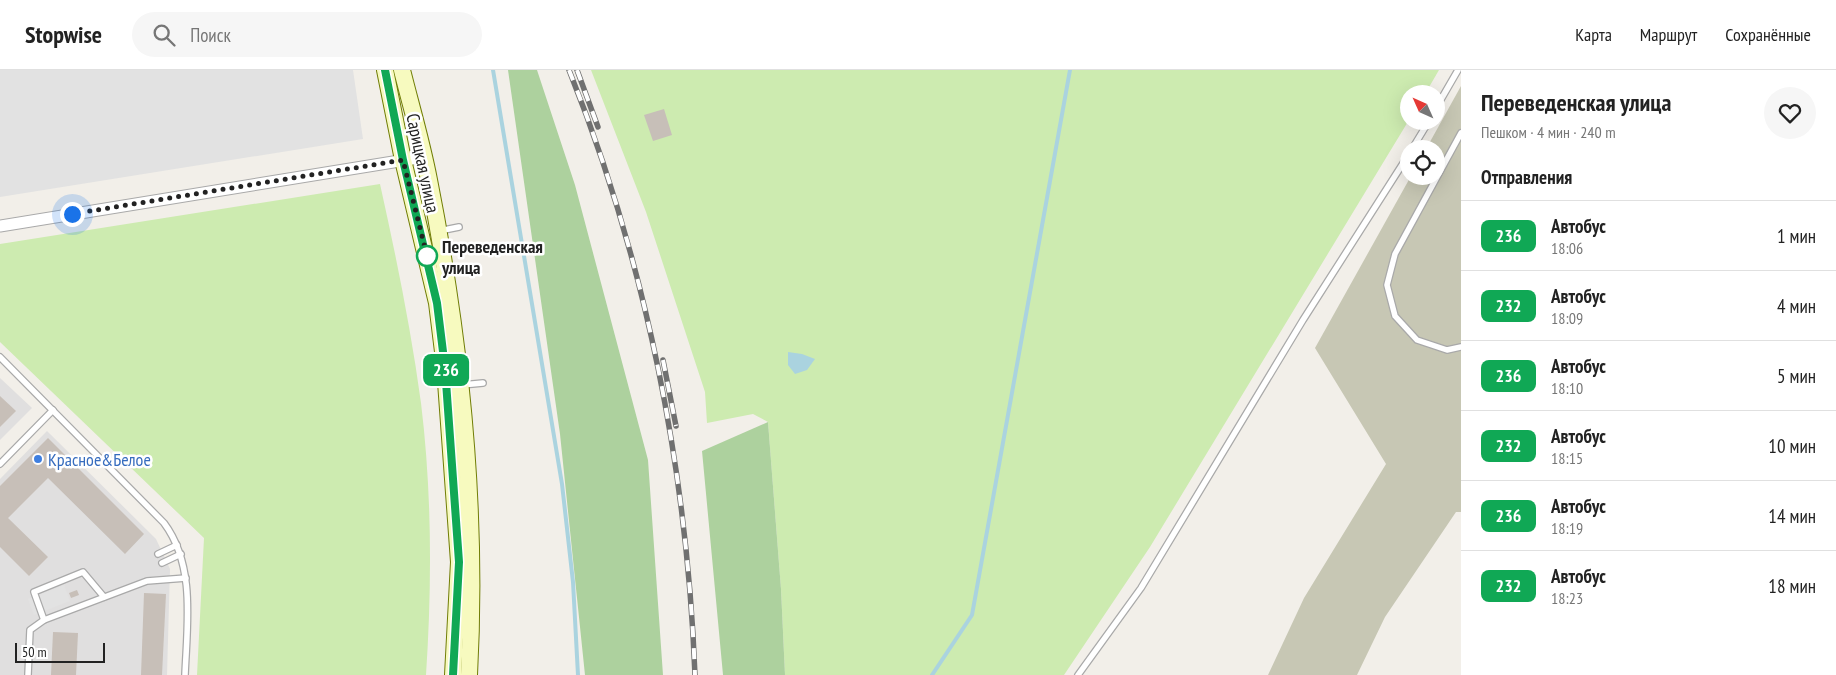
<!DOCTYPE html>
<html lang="ru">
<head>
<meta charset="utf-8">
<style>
	body { margin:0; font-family:"PT Sans Narrow",sans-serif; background:#f6f6f6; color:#222; height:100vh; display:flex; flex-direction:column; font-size:19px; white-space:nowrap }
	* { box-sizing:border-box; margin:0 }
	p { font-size:16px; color:#767676 }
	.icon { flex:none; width:28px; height:28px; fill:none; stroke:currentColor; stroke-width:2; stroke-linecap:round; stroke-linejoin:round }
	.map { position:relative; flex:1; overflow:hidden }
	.drawer { display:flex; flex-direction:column; background:#fff; width:375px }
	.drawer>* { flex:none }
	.badge { padding:0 10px; border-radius:8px; font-size:18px; line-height:32px }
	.needle { width:32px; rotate:315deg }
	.tools { position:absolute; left:1400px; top:15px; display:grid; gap:10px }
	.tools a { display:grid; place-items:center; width:45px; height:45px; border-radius:50%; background:#fff; box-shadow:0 5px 20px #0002; font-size:25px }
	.scale { position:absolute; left:15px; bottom:12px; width:90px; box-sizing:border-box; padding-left:5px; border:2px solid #222; border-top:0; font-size:14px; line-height:18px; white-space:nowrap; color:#222; -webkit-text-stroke:4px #fff; paint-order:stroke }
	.you { position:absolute; width:25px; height:25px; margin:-12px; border:4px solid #fff; border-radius:50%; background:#1a73e8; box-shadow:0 0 0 8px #1a73e833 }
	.map>.badge { position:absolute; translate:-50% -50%; box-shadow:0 0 0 2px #fff }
	h2 { padding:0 20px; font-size:19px; line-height:45px }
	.round { display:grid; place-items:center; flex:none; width:52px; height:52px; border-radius:26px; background:#f6f6f6 }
	.overview { display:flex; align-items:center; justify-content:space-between; height:85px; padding:0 20px }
	h1 { font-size:24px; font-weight:800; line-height:38px }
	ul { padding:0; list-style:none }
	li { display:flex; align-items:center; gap:15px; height:70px; padding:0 20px; border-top:1px solid #e0e0e0 }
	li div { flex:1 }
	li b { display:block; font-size:19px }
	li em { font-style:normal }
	li .badge { min-width:55px; font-weight:700; text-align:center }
	header { display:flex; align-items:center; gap:30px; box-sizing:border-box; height:70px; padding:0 25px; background:#fff; border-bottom:1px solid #e0e0e0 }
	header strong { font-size:24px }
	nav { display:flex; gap:28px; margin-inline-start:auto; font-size:18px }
	.search { width:350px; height:45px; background:#f6f6f6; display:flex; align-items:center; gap:12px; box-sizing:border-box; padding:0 18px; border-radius:28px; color:#767676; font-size:19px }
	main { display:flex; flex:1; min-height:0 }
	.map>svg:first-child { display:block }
</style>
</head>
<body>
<header>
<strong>Stopwise</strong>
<div class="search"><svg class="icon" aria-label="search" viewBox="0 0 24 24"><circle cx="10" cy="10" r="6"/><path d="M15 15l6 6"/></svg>Поиск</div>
<nav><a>Карта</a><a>Маршрут</a><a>Сохранённые</a></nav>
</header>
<main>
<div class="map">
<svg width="1461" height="605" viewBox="0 0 1461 605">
	<rect width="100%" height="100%" fill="#f2efe9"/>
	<g fill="#e0dfdf">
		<path d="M0,308L32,338L0,370Z"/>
		<path d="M47,361L156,469L170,499L167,605H0V409Z"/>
	</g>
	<path fill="#c7c7b4" d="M1461,16V442H1456L1385,547L1357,605H1268L1304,528L1386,394L1315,278L1411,106H1436V79H1426Z"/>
	<g fill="#cdebb0">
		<path d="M591,0H1439L1425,24H1409V50L1150,477L1064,605H785L781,519L768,352L753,344L707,353L705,322L646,142Z"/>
		<path d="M380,114C396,186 411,259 421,333C432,422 432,516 426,605H197L204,468L0,272V174Z"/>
	</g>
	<g fill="#add19e">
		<path d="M508,0H537L575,115L648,390L663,605H585L560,364Z"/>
		<path d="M768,352L781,519L785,605H723L702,381Z"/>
	</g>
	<g fill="#e2e2e2">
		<path d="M0,0H353L363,69L0,127Z"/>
		<path d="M64,515L70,531L34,545L28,529Z"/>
	</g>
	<path fill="#aad3df" d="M788,282L802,284L815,289L807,300L795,304L788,295Z"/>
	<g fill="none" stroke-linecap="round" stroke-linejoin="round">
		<g stroke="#aad3df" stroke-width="4">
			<path d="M493,0L562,414L573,512L578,605"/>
			<path d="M932,605L972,545L1070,0"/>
		</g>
	</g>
	<g fill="#c7bfb8">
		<path d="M664,39L672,65L653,71L644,45Z"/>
		<path d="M0,326L16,341L0,357Z"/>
		<path d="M48,368L144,464L125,484L48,408L8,448L48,487L29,506L0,477V416Z"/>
		<path d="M77,520L79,525L71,528L69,523Z"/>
		<path d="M144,523L166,524L162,605H141Z"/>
		<path d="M53,562L78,563L76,605H51Z"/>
	</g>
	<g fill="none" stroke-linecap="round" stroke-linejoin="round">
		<g stroke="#a9a9a9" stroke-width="8">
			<g id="lane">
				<path d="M1436,38L1458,0"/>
				<path d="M1461,63L1395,184L1387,215L1395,246L1417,270L1447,280L1461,277"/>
				<path d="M1412,79L1429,51"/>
				<path d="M439,161L459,157"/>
				<path d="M0,287L164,453C196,496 187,555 185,605"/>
				<path d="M462,315L483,313"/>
				<path d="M0,394L53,340"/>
				<path d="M158,484L177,475"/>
				<path d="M162,493L181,484"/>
				<path d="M44,550L34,522L83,502L104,527"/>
				<path d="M28,605L30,560L44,550L147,511L186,508"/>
				<path d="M1078,605L1141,518L1303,250L1409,84"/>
			</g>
		</g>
		<g stroke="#a9a9a9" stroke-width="13">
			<path id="street" d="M0,156L424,87"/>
		</g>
		<g stroke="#707d05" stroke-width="18">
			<g id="secondary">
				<path d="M385,0L403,90L437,233L445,298L459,492L453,605"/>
				<path d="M402,0C411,36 422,73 429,110C461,272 478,440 469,605"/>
			</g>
		</g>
		<use href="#lane" stroke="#fff" stroke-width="5.5"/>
		<use href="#street" stroke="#fff" stroke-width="11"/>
		<use href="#secondary" stroke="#f7fabf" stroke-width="16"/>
		<g stroke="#707070" stroke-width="5.5">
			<g id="rail">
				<path d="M569,0C646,192 687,399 695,605"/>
				<path d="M577,0L598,57"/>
				<path d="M663,290L676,356"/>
			</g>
		</g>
		<use href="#rail" stroke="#fff" stroke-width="4" stroke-dasharray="11" stroke-linecap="butt"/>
	</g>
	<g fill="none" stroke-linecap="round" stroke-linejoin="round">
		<g stroke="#fff" stroke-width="11">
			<path id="line" d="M385,0L403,90L437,233L445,298L459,492L453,605"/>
		</g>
		<use href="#line" stroke="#10a855" stroke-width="8"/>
		<path stroke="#222" stroke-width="5" stroke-dasharray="0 9" d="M72,144L403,90L427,186"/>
	</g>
	<circle fill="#fff" stroke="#10a855" stroke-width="2.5" cx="427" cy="186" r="10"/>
	<circle fill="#3f7fe0" stroke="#fff" stroke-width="2" cx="38" cy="389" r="5"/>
	<g text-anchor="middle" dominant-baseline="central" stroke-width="5" stroke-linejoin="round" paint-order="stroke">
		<g font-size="18" fill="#222" stroke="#fff">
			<text transform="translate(423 93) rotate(78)">Сарицкая улица</text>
		</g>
		<g font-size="18" font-weight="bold" fill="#222" stroke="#fff" text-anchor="start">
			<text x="442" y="176">Переведенская<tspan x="442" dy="21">улица</tspan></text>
		</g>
		<g font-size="18" fill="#366cbe" stroke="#fff" text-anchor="start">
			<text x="48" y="389">Красное&amp;Белое</text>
		</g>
	</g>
</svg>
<div class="tools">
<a><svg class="needle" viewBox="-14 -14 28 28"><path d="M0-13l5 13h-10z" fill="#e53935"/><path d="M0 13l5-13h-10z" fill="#767676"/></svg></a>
<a><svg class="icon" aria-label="locate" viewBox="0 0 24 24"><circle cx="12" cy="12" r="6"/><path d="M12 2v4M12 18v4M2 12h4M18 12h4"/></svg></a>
</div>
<div class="scale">50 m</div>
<div class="you" style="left:72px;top:144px"></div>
<b class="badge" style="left:446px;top:300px;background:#10a855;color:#fff">236</b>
</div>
<section class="drawer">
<div class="overview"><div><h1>Переведенская улица</h1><p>Пешком · 4 мин · 240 m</p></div><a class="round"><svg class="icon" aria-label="heart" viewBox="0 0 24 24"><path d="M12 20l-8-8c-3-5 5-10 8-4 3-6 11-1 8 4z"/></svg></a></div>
<h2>Отправления</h2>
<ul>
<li><span class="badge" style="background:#10a855;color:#fff">236</span><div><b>Автобус</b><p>18:06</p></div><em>1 мин</em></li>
<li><span class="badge" style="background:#10a855;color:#fff">232</span><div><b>Автобус</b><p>18:09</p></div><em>4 мин</em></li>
<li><span class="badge" style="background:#10a855;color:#fff">236</span><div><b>Автобус</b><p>18:10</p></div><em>5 мин</em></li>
<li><span class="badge" style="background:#10a855;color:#fff">232</span><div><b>Автобус</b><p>18:15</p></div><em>10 мин</em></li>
<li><span class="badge" style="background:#10a855;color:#fff">236</span><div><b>Автобус</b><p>18:19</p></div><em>14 мин</em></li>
<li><span class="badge" style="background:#10a855;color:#fff">232</span><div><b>Автобус</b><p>18:23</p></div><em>18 мин</em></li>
</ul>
</section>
</main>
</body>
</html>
